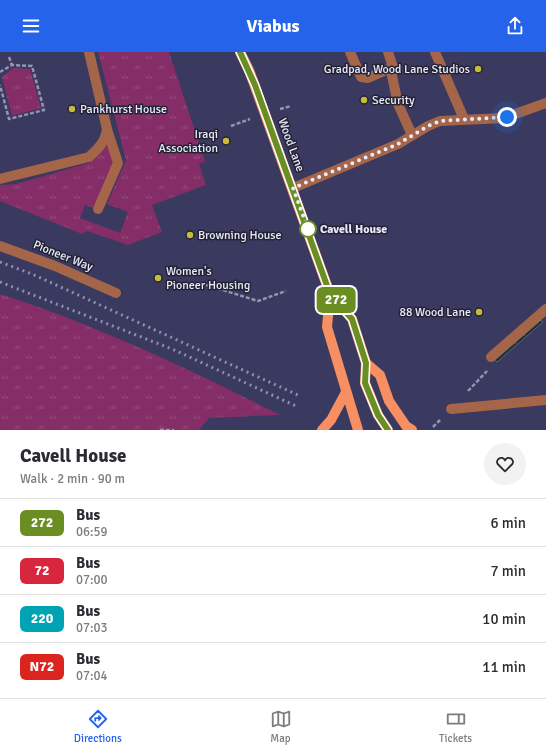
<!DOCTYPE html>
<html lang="en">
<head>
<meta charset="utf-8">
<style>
	body { margin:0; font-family:Signika,sans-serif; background:#f2f2f3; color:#2b2b33; height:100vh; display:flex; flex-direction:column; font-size:15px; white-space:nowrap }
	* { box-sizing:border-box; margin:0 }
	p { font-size:13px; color:#7c7c81 }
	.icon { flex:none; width:22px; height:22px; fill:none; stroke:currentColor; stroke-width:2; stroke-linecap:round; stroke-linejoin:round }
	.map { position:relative; height:378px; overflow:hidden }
	.sheet { display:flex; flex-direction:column; background:#fff; flex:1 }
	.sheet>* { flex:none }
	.badge { padding:0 8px; border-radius:6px; font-size:14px; line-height:26px }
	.you { position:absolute; width:20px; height:20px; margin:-10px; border:3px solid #fff; border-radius:50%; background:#1a73e8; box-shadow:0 0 0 6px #1a73e833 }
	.map>.badge { position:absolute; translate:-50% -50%; box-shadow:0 0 0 2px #fff }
	.round { display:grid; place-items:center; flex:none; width:42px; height:42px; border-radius:21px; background:#f2f2f3 }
	.overview { display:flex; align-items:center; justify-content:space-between; height:68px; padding:0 20px }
	h1 { font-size:19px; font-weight:700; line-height:30px }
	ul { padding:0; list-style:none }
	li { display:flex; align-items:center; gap:12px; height:48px; padding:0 20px; border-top:1px solid #e1e1e2 }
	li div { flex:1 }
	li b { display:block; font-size:15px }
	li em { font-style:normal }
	li .badge { min-width:44px; font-weight:700; text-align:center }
	header { display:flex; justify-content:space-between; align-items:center; height:52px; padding:0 20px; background:#2563eb; color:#fff; font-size:18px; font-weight:700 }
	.menu { display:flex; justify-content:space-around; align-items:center; height:56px; border-top:1px solid #e1e1e2; background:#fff; font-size:11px; color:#7c7c81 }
	.menu a { display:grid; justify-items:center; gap:2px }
	.menu .on { color:#2563eb }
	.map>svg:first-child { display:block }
</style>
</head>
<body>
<header><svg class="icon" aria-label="menu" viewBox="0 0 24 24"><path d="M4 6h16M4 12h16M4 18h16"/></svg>Viabus<svg class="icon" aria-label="share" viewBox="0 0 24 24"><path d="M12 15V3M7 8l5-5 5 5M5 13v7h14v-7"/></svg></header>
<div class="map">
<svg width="546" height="378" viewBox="0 0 546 378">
	<defs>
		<pattern id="grass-tufts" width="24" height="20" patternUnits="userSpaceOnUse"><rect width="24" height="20" fill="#842d66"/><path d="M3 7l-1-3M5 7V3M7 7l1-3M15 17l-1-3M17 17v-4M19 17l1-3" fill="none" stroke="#954c7d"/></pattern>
		<pattern id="water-ripples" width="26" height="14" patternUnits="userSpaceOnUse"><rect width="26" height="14" fill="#1b2f36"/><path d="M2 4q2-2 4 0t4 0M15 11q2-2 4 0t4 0" fill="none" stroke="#3c4d54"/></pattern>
	</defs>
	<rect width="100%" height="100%" fill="#3a395f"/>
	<g fill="url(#grass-tufts)">
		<path d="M98,0H169L205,109L199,112L206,133L152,153L162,180L128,193L87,179L82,182L0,149V133L16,132L89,111L97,105L105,94H109L114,110L94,156L85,153L80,166L120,181L128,160L107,152L126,108Z"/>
		<path d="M13,16L30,17L41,56L12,64L2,25Z"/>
		<path d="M0,242C97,273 189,317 280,363L209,366L199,378H0Z"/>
	</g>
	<path fill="url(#water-ripples)" stroke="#596772" d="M541,268L543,270L497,310L495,308Z"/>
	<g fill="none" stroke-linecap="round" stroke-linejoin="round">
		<g stroke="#9595b1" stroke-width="2.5" stroke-dasharray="4 2" stroke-linecap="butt">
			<path d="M9,5L12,13"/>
			<path d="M0,20L12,13L32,14L44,58L9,67L0,33"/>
			<path d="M280,57L291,54"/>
			<path d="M231,74L250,67"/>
			<path d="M200,231L258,249L286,239"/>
			<path d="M468,339L487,319"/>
			<path d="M433,375L440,368"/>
			<path d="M160,378H174"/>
		</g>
		<g stroke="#a56549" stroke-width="10">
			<path d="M350,0L361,25L368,26L393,15"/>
			<path d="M388,0L393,15L392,24L398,52L412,83"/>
			<path d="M0,127L89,105C99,96 105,90 107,77L89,0"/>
			<path d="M293,136L398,92L428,74L440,69L504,66L546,51"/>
			<path d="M98,157L118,111L107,77"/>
		</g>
		<g stroke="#a56549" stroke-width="10">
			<path d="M435,0L464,67"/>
			<path d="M0,194L55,214L116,241"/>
			<path d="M491,305L546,257"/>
			<path d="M451,357L546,348"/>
		</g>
		<g stroke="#f78f62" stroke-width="10">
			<path d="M240,0L249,18L330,242L352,267L366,311L365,331L378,363L388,378"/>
			<path d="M330,242L327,275L358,378"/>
			<path d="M366,311L380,323L389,349L406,374L412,378"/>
			<path d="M322,378L331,368L346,340"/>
		</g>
		<g stroke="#8f8fab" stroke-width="3" stroke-dasharray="2 4" stroke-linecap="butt">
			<path d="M0,210L32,222L300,344"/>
			<path d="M0,230L172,297L296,354"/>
		</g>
	</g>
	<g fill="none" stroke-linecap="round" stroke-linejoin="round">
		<g stroke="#fff" stroke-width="9">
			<path id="line" d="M240,0L255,33L330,242L352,267L366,311L365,331L378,363L388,378"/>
		</g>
		<use href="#line" stroke="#6b8e23" stroke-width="6"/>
		<path stroke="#e9eafd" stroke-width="4" stroke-dasharray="0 7.2" d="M308,177L293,136L398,92L428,74L440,69L507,65"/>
	</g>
	<g fill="#c7bb3b" stroke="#232334" stroke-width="1.5">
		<circle cx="478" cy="17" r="4"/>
		<circle cx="364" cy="48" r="4"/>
		<circle cx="72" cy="57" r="4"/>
		<circle cx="226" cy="89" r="4"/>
		<circle cx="190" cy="183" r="4"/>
		<circle cx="158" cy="226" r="4"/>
		<circle cx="479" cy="260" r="4"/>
	</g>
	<circle fill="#fff" stroke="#6b8e23" stroke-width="2" cx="308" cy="177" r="8"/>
	<g text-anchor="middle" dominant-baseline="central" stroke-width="3" stroke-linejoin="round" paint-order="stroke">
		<g font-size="12" fill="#e9eafd" stroke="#232334" text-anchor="start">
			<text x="470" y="17" text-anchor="end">Gradpad, Wood Lane Studios</text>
			<text x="372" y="48">Security</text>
			<text x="80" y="57">Pankhurst House</text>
			<text x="218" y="82" text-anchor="end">Iraqi<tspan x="218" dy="14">Association</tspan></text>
			<text x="198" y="183">Browning House</text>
			<text x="166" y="219">Women's<tspan x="166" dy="14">Pioneer Housing</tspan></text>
			<text x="471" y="260" text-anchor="end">88 Wood Lane</text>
		</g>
		<g font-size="12" fill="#e9eafd" stroke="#232334">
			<text transform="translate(291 93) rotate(70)">Wood Lane</text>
			<text transform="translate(63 204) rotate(22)">Pioneer Way</text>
		</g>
		<g font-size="12" font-weight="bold" fill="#e9eafd" stroke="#232334" text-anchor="start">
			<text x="320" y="177">Cavell House</text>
		</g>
	</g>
</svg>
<div class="you" style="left:507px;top:65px"></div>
<b class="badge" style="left:336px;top:248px;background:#6b8e23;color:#fff">272</b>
</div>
<section class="sheet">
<div class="overview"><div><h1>Cavell House</h1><p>Walk · 2 min · 90 m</p></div><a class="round"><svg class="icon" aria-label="heart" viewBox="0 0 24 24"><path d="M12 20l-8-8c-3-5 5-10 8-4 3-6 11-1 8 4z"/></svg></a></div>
<ul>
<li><span class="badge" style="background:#6b8e23;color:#fff">272</span><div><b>Bus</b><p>06:59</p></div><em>6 min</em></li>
<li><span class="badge" style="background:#d7263d;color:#fff">72</span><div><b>Bus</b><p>07:00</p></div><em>7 min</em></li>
<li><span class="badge" style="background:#00a3b4;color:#fff">220</span><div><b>Bus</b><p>07:03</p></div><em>10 min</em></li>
<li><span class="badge" style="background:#dc241f;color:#fff">N72</span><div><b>Bus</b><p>07:04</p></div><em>11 min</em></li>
</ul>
</section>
<nav class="menu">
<a class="on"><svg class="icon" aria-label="directions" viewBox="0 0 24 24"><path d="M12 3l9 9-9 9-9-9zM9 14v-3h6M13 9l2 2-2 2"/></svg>Directions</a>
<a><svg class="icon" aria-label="map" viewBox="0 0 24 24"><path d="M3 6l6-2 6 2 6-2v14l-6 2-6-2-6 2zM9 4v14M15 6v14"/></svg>Map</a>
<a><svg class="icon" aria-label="tickets" viewBox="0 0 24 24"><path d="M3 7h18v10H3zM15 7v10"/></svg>Tickets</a>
</nav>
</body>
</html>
